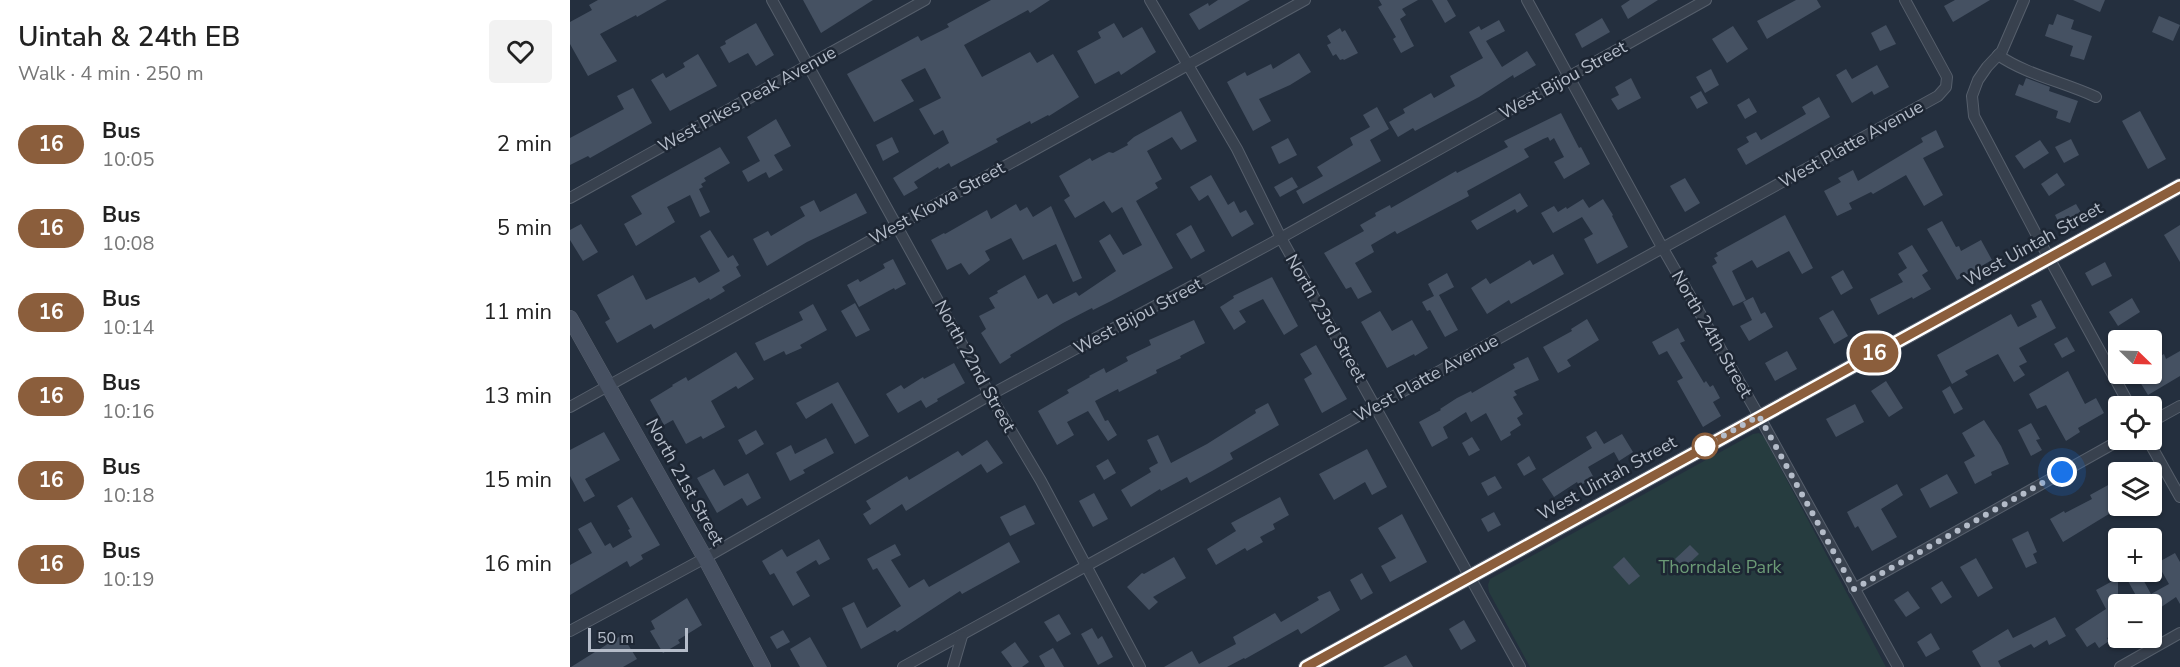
<!DOCTYPE html>
<html lang="en">
<head>
<meta charset="utf-8">
<style>
	body { margin:0; font-family:"Nunito Sans",sans-serif; background:#f2f2f2; color:#222; height:100vh; display:flex; flex-direction:column; font-size:22px; white-space:nowrap }
	* { box-sizing:border-box; margin:0 }
	p { font-size:20px; color:#767676 }
	.icon { flex:none; width:33px; height:33px; fill:none; stroke:currentColor; stroke-width:2; stroke-linecap:round; stroke-linejoin:round }
	.map { position:relative; flex:1; overflow:hidden }
	.sheet { display:flex; flex-direction:column; background:#fff; width:570px }
	.sheet>* { flex:none }
	.badge { padding:0 12px; border-radius:20px; font-size:21px; line-height:39px }
	.needle { width:39px; rotate:113deg }
	.tools { position:absolute; left:1538px; top:330px; display:grid; gap:12px }
	.tools a { display:grid; place-items:center; width:54px; height:54px; border-radius:6px; background:#fff; box-shadow:0 2px 4px #0004; font-size:30px }
	.scale { position:absolute; left:18px; bottom:15px; width:100px; box-sizing:border-box; padding-left:6px; border:3px solid #b4bcc9; border-top:0; font-size:16px; line-height:21px; white-space:nowrap; color:#b4bcc9; -webkit-text-stroke:4px #1d2633; paint-order:stroke }
	.you { position:absolute; width:30px; height:30px; margin:-15px; border:4px solid #fff; border-radius:50%; background:#1a73e8; box-shadow:0 0 0 9px #1a73e833 }
	.map>.badge { position:absolute; translate:-50% -50%; box-shadow:0 0 0 3px #fff }
	.round { display:grid; place-items:center; flex:none; width:63px; height:63px; border-radius:6px; background:#f2f2f2 }
	.overview { display:flex; align-items:center; justify-content:space-between; height:102px; padding:0 18px }
	h1 { font-size:28px; font-weight:600; line-height:45px }
	ul { padding:0; list-style:none }
	li { display:flex; align-items:center; gap:18px; height:84px; padding:0 18px }
	li div { flex:1 }
	li b { display:block; font-size:22px }
	li em { font-style:normal }
	li .badge { min-width:66px; font-weight:700; text-align:center }
	main { display:flex; flex:1; min-height:0 }
	.map>svg:first-child { display:block }
</style>
</head>
<body>
<main>
<section class="sheet">
<div class="overview"><div><h1>Uintah &amp; 24th EB</h1><p>Walk · 4 min · 250 m</p></div><a class="round"><svg class="icon" aria-label="heart" viewBox="0 0 24 24"><path d="M12 20l-8-8c-3-5 5-10 8-4 3-6 11-1 8 4z"/></svg></a></div>
<ul>
<li><span class="badge" style="background:#8b5e3c;color:#fff">16</span><div><b>Bus</b><p>10:05</p></div><em>2 min</em></li>
<li><span class="badge" style="background:#8b5e3c;color:#fff">16</span><div><b>Bus</b><p>10:08</p></div><em>5 min</em></li>
<li><span class="badge" style="background:#8b5e3c;color:#fff">16</span><div><b>Bus</b><p>10:14</p></div><em>11 min</em></li>
<li><span class="badge" style="background:#8b5e3c;color:#fff">16</span><div><b>Bus</b><p>10:16</p></div><em>13 min</em></li>
<li><span class="badge" style="background:#8b5e3c;color:#fff">16</span><div><b>Bus</b><p>10:18</p></div><em>15 min</em></li>
<li><span class="badge" style="background:#8b5e3c;color:#fff">16</span><div><b>Bus</b><p>10:19</p></div><em>16 min</em></li>
</ul>
</section>
<div class="map">
<svg width="1610" height="667" viewBox="0 0 1610 667">
	<rect width="100%" height="100%" fill="#242f3e"/>
	<path fill="#263c3f" d="M1189,433L1194,437L1316,667H960L919,592L918,585L920,579L1183,434Z"/>
	<g fill="#455162">
		<path d="M28,0H97L67,17L66,15L30,34L47,61L18,76L0,44V22L22,10L19,5Z"/>
		<path d="M233,0H303L251,33Z"/>
		<path d="M421,0H480L460,13L458,10L394,45L412,77L460,52L467,63L483,54L509,97L479,116L478,115L461,124L460,121L426,139L428,142L381,167L379,163L369,169L368,167L344,182L348,188L334,196L323,178L379,143L373,130L364,135L349,109L371,98L355,68L331,80L344,101L304,122L277,74L348,36L351,41L379,27L377,24Z"/>
		<path d="M648,0H680L629,30L619,14L638,3L639,6Z"/>
		<path d="M809,0H848L832,9L836,15L830,19L844,46L831,53L823,39L826,37L808,7L812,5Z"/>
		<path d="M862,0H877L886,16L875,23Z"/>
		<path d="M1060,0H1088L1058,19L1051,6Z"/>
		<path d="M1226,0H1247L1251,7L1197,39L1187,21Z"/>
		<path d="M1385,0H1420L1383,22L1374,6Z"/>
		<path d="M1503,0H1535L1530,12Z"/>
		<path d="M1487,14L1504,20L1501,29L1522,36L1514,60L1500,56L1503,46L1475,36L1479,24L1483,25Z"/>
		<path d="M1589,16L1610,25L1603,41L1582,32Z"/>
		<path d="M1032,18L1040,32L1012,48L1005,34Z"/>
		<path d="M929,20L935,31L916,41L932,67L957,51L966,65L944,78L943,75L909,97L845,131L843,128L828,137L819,122L835,113L833,109L861,93L864,98L885,86L880,76L913,58L899,32L909,26L911,30Z"/>
		<path d="M186,23L204,55L186,66L178,53L159,63L150,47L156,44L155,41Z"/>
		<path d="M544,23L553,38L572,27L586,52L551,75L549,71L525,84L507,51L531,38L528,32Z"/>
		<path d="M1316,25L1326,44L1310,51L1301,33Z"/>
		<path d="M1163,26L1178,49L1157,63L1142,39Z"/>
		<path d="M770,28L772,32L775,30L788,53L774,60L773,59L770,60L766,54L763,56L757,45L761,43L757,36Z"/>
		<path d="M729,53L741,72L720,85L689,99L701,121L683,131L657,82L675,72L677,76L701,64L703,69Z"/>
		<path d="M128,54L147,86L100,111L81,80L93,73L96,78L115,67L113,63Z"/>
		<path d="M1307,65L1319,87L1304,95L1302,91L1282,103L1266,75L1276,69L1282,79Z"/>
		<path d="M1141,69L1149,85L1135,93L1126,77Z"/>
		<path d="M1061,78L1071,98L1048,110L1041,99L1049,95L1045,87Z"/>
		<path d="M1456,78L1480,87L1479,91L1508,101L1500,123L1486,118L1488,111L1445,95L1449,84L1453,86Z"/>
		<path d="M63,88L82,123L20,158L18,156L0,165V138L54,109L47,96Z"/>
		<path d="M1131,91L1138,103L1127,109L1120,97Z"/>
		<path d="M1249,97L1260,117L1176,165L1167,149L1179,142L1176,137L1186,132L1191,140L1236,114L1232,107Z"/>
		<path d="M1179,98L1187,112L1175,119L1167,105Z"/>
		<path d="M807,107L819,129L800,140L811,161L733,204L726,191L753,176L747,167L783,145L780,138L800,127L793,115Z"/>
		<path d="M611,111L627,141L611,150L602,137L577,151L592,179L585,183L588,188L566,201L603,268L541,301L523,310L522,308L493,323L440,355L441,357L430,364L411,333L416,329L409,316L425,308L419,298L428,293L427,291L455,275L468,299L477,294L483,304L506,292L509,296L546,271L529,241L540,234L553,255L572,245L552,207L542,213L534,201L505,218L494,200L500,196L489,176L520,158L522,161L539,152L543,153L558,145L557,143L564,137Z"/>
		<path d="M1570,111L1596,159L1578,169L1552,121Z"/>
		<path d="M991,113L1009,148L1011,147L1020,164L994,179L984,162L994,157L984,138L980,141L978,137L973,139L954,149L959,157L897,191L899,196L827,234L825,231L801,245L804,252L785,263L802,292L788,299L781,287L776,289L754,253L794,231L790,225L806,216L805,213L820,205L821,208L886,171L887,173L938,147L934,141Z"/>
		<path d="M206,119L221,146L204,155L213,170L199,178L196,172L178,182L172,171L190,161L177,137Z"/>
		<path d="M1366,130L1374,147L1353,158L1373,195L1354,206L1336,175L1303,194L1301,192L1279,203L1282,209L1267,216L1254,191L1271,182L1268,178L1283,170L1288,181L1353,142L1351,138Z"/>
		<path d="M322,137L329,152L313,161L306,145Z"/>
		<path d="M718,138L727,155L709,164L701,147Z"/>
		<path d="M1501,139L1509,155L1494,163L1485,147Z"/>
		<path d="M1470,140L1479,153L1454,169L1445,156Z"/>
		<path d="M150,147L160,163L134,178L136,181L131,184L133,187L129,189L140,212L130,217L120,195L97,207L105,222L66,246L54,224L72,214L61,196Z"/>
		<path d="M1487,173L1495,185L1479,196L1471,184Z"/>
		<path d="M641,175L658,205L664,201L670,213L676,210L684,224L662,237L638,195L629,201L620,187Z"/>
		<path d="M722,177L728,187L710,197L704,187Z"/>
		<path d="M1115,178L1130,203L1115,212L1100,186Z"/>
		<path d="M286,193L297,213L237,242L197,266L183,239L198,231L201,236L235,216L230,207L244,200L250,212Z"/>
		<path d="M950,193L958,206L947,213L945,209L907,230L901,221Z"/>
		<path d="M1013,199L1019,208L1033,199L1043,215L1042,216L1058,247L1027,264L1014,239L1023,234L1012,217L983,233L971,213L984,206L988,212L996,207L997,209Z"/>
		<path d="M446,204L450,211L457,207L463,217L481,206L512,278L503,282L486,244L453,260L441,238L415,251L420,260L399,275L391,263L377,270L361,240L374,233L375,234L417,210L421,219Z"/>
		<path d="M1506,204L1515,219L1493,231L1485,215Z"/>
		<path d="M1215,215L1243,268L1232,274L1219,251L1187,268L1182,260L1162,271L1176,300L1163,306L1142,266L1147,263L1144,258L1148,256L1146,253Z"/>
		<path d="M1372,221L1386,247L1389,246L1391,251L1411,240L1422,260L1387,280L1357,229Z"/>
		<path d="M11,224L28,252L13,261L0,240V230Z"/>
		<path d="M621,225L635,251L621,259L606,234Z"/>
		<path d="M1610,225V262L1594,235Z"/>
		<path d="M140,230L158,258L163,255L169,265L166,267L171,276L152,287L155,291L140,300L139,298L84,329L81,324L47,343L35,322L40,319L27,295L63,275L76,300L125,277L129,283L150,271L130,236Z"/>
		<path d="M1342,245L1358,271L1352,275L1361,289L1343,299L1342,297L1308,315L1300,299L1333,282L1328,274L1337,268L1328,253Z"/>
		<path d="M983,254L994,274L941,304L939,300L917,314L901,288L916,278L920,284L960,260L963,265Z"/>
		<path d="M323,259L336,284L325,290L324,288L289,307L277,285L288,279L290,282L315,268L313,264Z"/>
		<path d="M1535,262L1542,276L1522,286L1515,273Z"/>
		<path d="M1273,270L1283,288L1271,295L1261,277Z"/>
		<path d="M877,273L884,287L869,295L888,330L875,337L860,310L857,311L852,302L864,296L858,284Z"/>
		<path d="M702,277L728,326L714,335L693,299L669,311L676,322L664,330L650,307L664,298L663,296Z"/>
		<path d="M1183,297L1191,314L1195,312L1203,327L1179,341L1170,326L1182,320L1173,302Z"/>
		<path d="M1562,298L1570,312L1548,326L1539,312Z"/>
		<path d="M1471,300L1486,328L1449,348L1457,362L1449,366L1455,375L1444,382L1428,354L1395,371L1398,375L1382,384L1367,355L1441,314L1448,327L1467,317L1461,305Z"/>
		<path d="M285,303L300,330L286,337L271,311Z"/>
		<path d="M243,304L257,330L230,345L232,348L216,355L214,351L194,361L185,343L233,320L229,312Z"/>
		<path d="M1263,310L1278,336L1264,344L1249,318Z"/>
		<path d="M810,311L822,331L842,320L858,348L845,356L844,354L817,368L791,322Z"/>
		<path d="M1017,319L1029,340L997,360L1001,366L988,373L973,347L1002,331L1001,329Z"/>
		<path d="M624,320L635,343L610,356L611,358L586,370L587,373L549,392L548,389L525,401L535,421L538,420L547,435L538,441L518,411L497,422L504,435L487,445L468,411L499,393L497,390L520,377L519,376L534,368L536,373L558,361L556,357L581,345L579,340Z"/>
		<path d="M1108,328L1115,341L1110,343L1134,383L1136,381L1140,387L1143,385L1150,398L1143,402L1151,416L1133,427L1107,381L1113,378L1097,351L1089,355L1082,342Z"/>
		<path d="M1497,337L1505,351L1492,358L1484,344Z"/>
		<path d="M746,345L777,399L752,413L734,379L742,374L730,354Z"/>
		<path d="M1217,351L1227,369L1205,381L1195,363Z"/>
		<path d="M1610,351V376L1578,395L1565,374H1581V361L1594,354L1596,359Z"/>
		<path d="M166,352L184,379L168,389L166,386L141,401L155,427L133,439L131,436L116,444L103,420L94,425L80,400L103,386L102,385L116,377L118,381Z"/>
		<path d="M958,357L969,380L944,391L947,395L943,397L953,414L947,418L951,425L940,432L941,435L931,441L916,413L901,422L896,412L873,427L878,438L862,447L849,422L871,410L870,409L887,398L901,391L902,393L945,368L943,364Z"/>
		<path d="M384,363L395,383L367,399L368,401L356,408L351,400L328,413L316,394L331,385L334,389L353,377L354,379Z"/>
		<path d="M1498,371L1515,404L1526,398L1534,413L1508,428L1510,432L1496,441L1476,405L1467,409L1459,394Z"/>
		<path d="M1316,381L1333,408L1319,417L1301,391Z"/>
		<path d="M268,382L299,436L285,444L262,403L236,419L226,403Z"/>
		<path d="M1380,386L1393,409L1384,414L1372,391Z"/>
		<path d="M698,403L709,425L660,453L663,459L642,471L620,483L617,477L591,491L590,489L561,507L551,490L581,472L579,468L588,463L577,440L588,435L601,463L637,444L686,413L685,410Z"/>
		<path d="M1285,404L1294,422L1266,437L1256,419Z"/>
		<path d="M1414,420L1431,446L1439,464L1421,472L1422,475L1405,484L1394,462L1405,456L1392,433Z"/>
		<path d="M1461,423L1470,439L1466,440L1472,450L1461,456L1448,430Z"/>
		<path d="M186,430L194,444L176,455L168,440Z"/>
		<path d="M1026,431L1034,444L1052,434L1063,452L1049,461L1044,452L1018,467L1024,478L1009,486L1007,482L984,497L972,479L1022,448L1016,437Z"/>
		<path d="M34,432L50,460L15,479L25,496L14,502L0,476V450Z"/>
		<path d="M902,437L910,450L899,456L892,443Z"/>
		<path d="M256,438L264,453L233,470L235,473L220,481L206,453L221,445L225,454Z"/>
		<path d="M417,440L433,463L417,473L411,464L336,511L332,504L300,525L293,514L301,509L296,501L337,476L339,480L388,451L392,456Z"/>
		<path d="M797,449L817,487L802,495L795,482L764,500L749,474Z"/>
		<path d="M959,456L966,469L954,476L947,464Z"/>
		<path d="M538,459L546,473L534,480L526,466Z"/>
		<path d="M144,469L154,486L178,473L191,498L177,506L172,498L147,513L127,478Z"/>
		<path d="M1377,474L1388,493L1360,508L1350,489Z"/>
		<path d="M925,476L932,488L918,496L911,483Z"/>
		<path d="M1327,484L1333,495L1311,509L1327,537L1302,551L1288,526L1285,528L1277,512Z"/>
		<path d="M1540,484L1548,498V506H1552L1493,542L1480,519L1494,511L1495,513L1522,499L1520,495Z"/>
		<path d="M524,493L538,519L523,527L509,501Z"/>
		<path d="M62,497L90,545L71,555L73,559L60,567L57,561L0,595V565L22,553L8,529L21,522L35,546L40,543L43,548L62,537L58,530L60,529L47,506Z"/>
		<path d="M710,497L719,515L703,524L705,529L690,537L693,542L677,551L675,548L646,565L637,549L666,531L661,523Z"/>
		<path d="M455,505L465,524L440,536L430,517Z"/>
		<path d="M924,512L931,525L918,532L911,519Z"/>
		<path d="M832,514L857,562L820,582L811,566L826,558L808,528Z"/>
		<path d="M1458,531L1467,552L1463,554L1467,563L1456,568L1442,539Z"/>
		<path d="M249,539L260,559L249,565L246,560L226,572L240,596L223,606L204,573L200,575L192,561L212,549L217,557Z"/>
		<path d="M439,542L450,562L392,594L390,591L327,632L325,630L291,649L272,608L284,602L297,628L331,606L307,568L303,570L297,559L325,544L331,555L321,560L339,588L354,579L359,587Z"/>
		<path d="M1120,545L1129,554L1114,568L1105,559Z"/>
		<path d="M1605,553L1610,562V604L1606,597L1581,614V604H1563L1569,601L1553,572H1569L1581,594L1599,584L1587,563Z"/>
		<path d="M604,557L616,578L583,597L588,602L579,610L557,587L572,573L574,574Z"/>
		<path d="M1054,557L1070,576L1059,585L1043,567Z"/>
		<path d="M1406,558L1423,588L1408,597L1390,567Z"/>
		<path d="M792,573L803,593L791,600L780,580Z"/>
		<path d="M1548,578V632L1537,638L1539,641L1529,648L1525,642L1517,647L1505,629L1536,609L1526,590Z"/>
		<path d="M1372,581L1382,597L1371,604L1361,588Z"/>
		<path d="M760,591L770,610L731,634L728,629L675,659L674,658L657,667H594L622,651L629,664L666,644L663,637L705,613L711,622L749,600L747,597Z"/>
		<path d="M1338,591L1350,608L1336,617L1324,600Z"/>
		<path d="M117,598L132,625L108,640L110,643L93,653L80,631L85,629L81,621Z"/>
		<path d="M489,614L501,634L487,642L474,622Z"/>
		<path d="M1485,617L1496,636L1479,645L1477,640L1464,648L1461,644L1428,661L1431,667H1411L1402,651L1438,629L1443,638Z"/>
		<path d="M894,620L906,641L891,650L879,629Z"/>
		<path d="M522,628L528,639L532,636L543,657L528,665L511,634Z"/>
		<path d="M213,630L220,642L207,649L200,637Z"/>
		<path d="M1361,633L1370,649L1356,657L1347,642Z"/>
		<path d="M52,635L67,659L53,667H1Z"/>
		<path d="M240,637L257,667H230L220,649Z"/>
		<path d="M445,642L459,662L452,667H442L431,652Z"/>
		<path d="M483,648L494,667H475L469,656Z"/>
		<path d="M836,655L843,667H813Z"/>
	</g>
	<g fill="none" stroke-linecap="round" stroke-linejoin="round">
		<g stroke="#565f6c" stroke-width="12">
			<g id="minor">
				<path d="M202,0L420,395L471,481L570,667"/>
				<path d="M580,0L667,149L711,238L950,667"/>
				<path d="M957,0L1092,247L1189,416L1328,667"/>
				<path d="M1454,0L1432,51L1417,67L1408,80L1402,96L1404,116L1473,247L1560,406"/>
				<path d="M1428,55C1457,75 1494,82 1526,97"/>
				<path d="M0,198L355,0"/>
				<path d="M0,407L735,0"/>
				<path d="M1581,422L1610,406"/>
				<path d="M1578,440L1610,497"/>
				<path d="M1284,589L1550,440"/>
				<path d="M0,631L135,558L420,395L698,245L1136,0"/>
				<path d="M333,667L1368,96L1376,87L1377,77L1335,0"/>
				<path d="M383,667L392,636"/>
				<path d="M1550,667L1610,633"/>
			</g>
		</g>
		<g stroke="#565f6c" stroke-width="16">
			<g id="secondary">
				<path d="M0,318L135,558L193,667"/>
				<path d="M736,667L1610,186"/>
			</g>
		</g>
		<use href="#minor" stroke="#38414e" stroke-width="10"/>
		<use href="#secondary" stroke="#465061" stroke-width="15"/>
	</g>
	<g fill="none" stroke-linecap="round" stroke-linejoin="round">
		<g stroke="#fff" stroke-width="14">
			<path id="line" d="M736,667L1610,186"/>
		</g>
		<use href="#line" stroke="#8b5e3c" stroke-width="9"/>
		<path stroke="#b4bcc9" stroke-width="6" stroke-dasharray="0 10.8" d="M1135,446L1189,416L1284,589L1492,472"/>
	</g>
	<circle fill="#fff" stroke="#8b5e3c" stroke-width="3" cx="1135" cy="446" r="12"/>
	<g text-anchor="middle" dominant-baseline="central" stroke-width="5" stroke-linejoin="round" paint-order="stroke">
		<g font-size="18" fill="#b4bcc9" stroke="#1d2633">
			<text transform="translate(993 80) rotate(-29)">West Bijou Street</text>
			<text transform="translate(177 99) rotate(-29)">West Pikes Peak Avenue</text>
			<text transform="translate(1281 144) rotate(-29)">West Platte Avenue</text>
			<text transform="translate(367 203) rotate(-29)">West Kiowa Street</text>
			<text transform="translate(1463 244) rotate(-29)">West Uintah Street</text>
			<text transform="translate(568 316) rotate(-28)">West Bijou Street</text>
			<text transform="translate(756 318) rotate(60)">North 23rd Street</text>
			<text transform="translate(1142 334) rotate(60)">North 24th Street</text>
			<text transform="translate(405 366) rotate(61)">North 22nd Street</text>
			<text transform="translate(856 378) rotate(-29)">West Platte Avenue</text>
			<text transform="translate(1037 478) rotate(-29)">West Uintah Street</text>
			<text transform="translate(115 482) rotate(61)">North 21st Street</text>
		</g>
		<g font-size="18" fill="#6b9a76" stroke="#1d2633">
			<text x="1150" y="567">Thorndale Park</text>
		</g>
	</g>
</svg>
<div class="tools">
<a><svg class="needle" viewBox="-14 -14 28 28"><path d="M0-13l5 13h-10z" fill="#e53935"/><path d="M0 13l5-13h-10z" fill="#767676"/></svg></a>
<a><svg class="icon" aria-label="locate" viewBox="0 0 24 24"><circle cx="12" cy="12" r="6"/><path d="M12 2v4M12 18v4M2 12h4M18 12h4"/></svg></a>
<a><svg class="icon" aria-label="layers" viewBox="0 0 24 24"><path d="M12 4l9 5-9 5-9-5zM3 14l9 5 9-5"/></svg></a>
<a>+</a>
<a>−</a>
</div>
<div class="scale">50 m</div>
<div class="you" style="left:1492px;top:472px"></div>
<b class="badge" style="left:1304px;top:353px;background:#8b5e3c;color:#fff">16</b>
</div>
</main>
</body>
</html>
